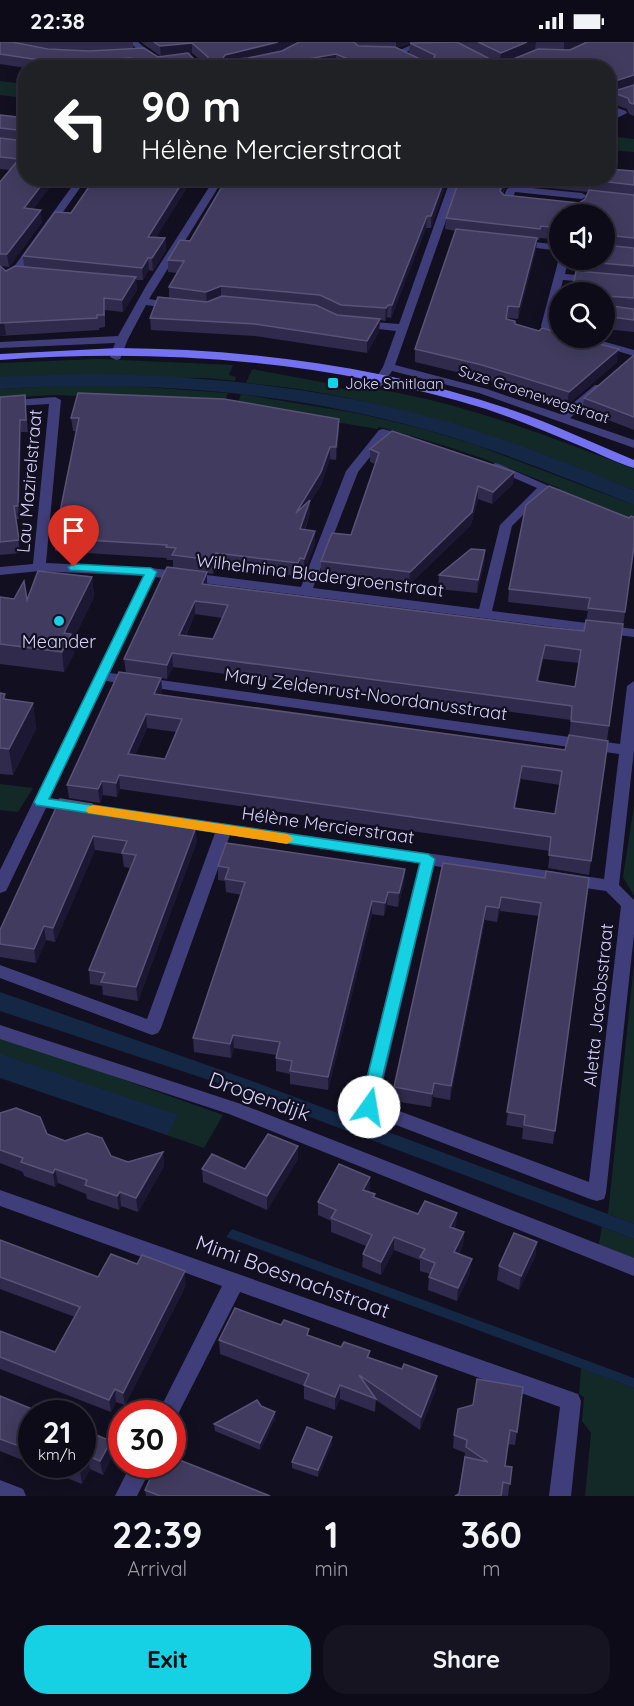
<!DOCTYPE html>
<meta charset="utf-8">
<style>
body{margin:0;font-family:Quicksand,sans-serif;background:#171421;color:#f1f3f6;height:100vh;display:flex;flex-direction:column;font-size:22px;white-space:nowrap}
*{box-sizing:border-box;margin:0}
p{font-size:20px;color:#9b9ba2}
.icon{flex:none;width:33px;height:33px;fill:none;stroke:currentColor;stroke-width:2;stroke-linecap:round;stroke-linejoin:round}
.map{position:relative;height:1454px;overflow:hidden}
.panel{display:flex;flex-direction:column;background:#0e0b18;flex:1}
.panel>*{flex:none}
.hud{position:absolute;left:18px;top:18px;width:598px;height:126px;border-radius:24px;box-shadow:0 3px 15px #0003,0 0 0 2px #2e2b37;background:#202124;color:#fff;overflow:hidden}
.buttons{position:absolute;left:549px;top:162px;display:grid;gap:12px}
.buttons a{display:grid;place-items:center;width:66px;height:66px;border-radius:50%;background:#0e0b18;box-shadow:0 3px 15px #0003,0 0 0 2px #2e2b37;font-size:30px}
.speed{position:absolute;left:18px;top:1358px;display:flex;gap:12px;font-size:30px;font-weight:700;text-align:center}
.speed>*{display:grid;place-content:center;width:78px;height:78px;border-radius:50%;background:#0e0b18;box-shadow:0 3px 15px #0003,0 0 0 2px #2e2b37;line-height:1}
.speed small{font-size:15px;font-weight:400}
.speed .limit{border:9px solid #d22;background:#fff;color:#111}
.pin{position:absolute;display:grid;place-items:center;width:51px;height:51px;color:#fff;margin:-62px -26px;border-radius:50% 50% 50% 0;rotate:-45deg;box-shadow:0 0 6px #0007}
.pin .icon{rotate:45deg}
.me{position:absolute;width:66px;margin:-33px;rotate:13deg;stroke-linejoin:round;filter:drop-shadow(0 0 4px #0008)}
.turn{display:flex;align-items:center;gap:21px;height:126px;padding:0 24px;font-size:27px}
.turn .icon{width:78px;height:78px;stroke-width:2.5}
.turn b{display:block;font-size:42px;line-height:51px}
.eta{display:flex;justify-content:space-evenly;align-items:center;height:102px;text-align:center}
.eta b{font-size:36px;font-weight:800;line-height:42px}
.action{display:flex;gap:12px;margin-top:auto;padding:12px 24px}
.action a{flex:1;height:69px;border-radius:24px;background:#16d1e3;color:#111;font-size:24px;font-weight:800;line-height:69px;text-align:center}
.action a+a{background:#171421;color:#f1f3f6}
.status{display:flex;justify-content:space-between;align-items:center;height:42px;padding:0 30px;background:#0e0b18;direction:ltr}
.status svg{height:16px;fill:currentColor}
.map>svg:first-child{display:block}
.green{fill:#132928}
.water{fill:#142745}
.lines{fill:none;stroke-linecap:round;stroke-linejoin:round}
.street{fill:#403e7a;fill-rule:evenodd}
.secondary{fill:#7472f1;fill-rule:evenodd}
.wall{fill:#302a4c;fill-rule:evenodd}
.shaded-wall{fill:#1c1733}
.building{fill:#413c5f;stroke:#595377;stroke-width:1.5;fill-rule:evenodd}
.route{fill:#16d1e3;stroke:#0e8894;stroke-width:1.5}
.slow{fill:#f59e0b}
.poi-dot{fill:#16d1e3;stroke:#120f20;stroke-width:2}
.labels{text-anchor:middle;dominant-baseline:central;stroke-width:4.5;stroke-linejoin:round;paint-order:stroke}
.far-poi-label{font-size:15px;fill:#d6d2fb;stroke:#120f20;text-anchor:start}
.far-street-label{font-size:15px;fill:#d6d2fb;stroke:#120f20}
.street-label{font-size:18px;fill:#d6d2fb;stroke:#120f20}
.poi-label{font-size:18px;fill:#d6d2fb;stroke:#120f20}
.near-street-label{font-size:21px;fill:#d6d2fb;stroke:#120f20}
</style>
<div class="status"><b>22:38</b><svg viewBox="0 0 49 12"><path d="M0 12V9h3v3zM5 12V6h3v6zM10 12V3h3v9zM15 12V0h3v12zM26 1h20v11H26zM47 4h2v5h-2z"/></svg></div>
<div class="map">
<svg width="634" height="1454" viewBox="0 0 634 1454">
<rect width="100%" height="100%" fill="#120f20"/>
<g class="green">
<polygon points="0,39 25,42 25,56 0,53"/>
<polygon points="609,94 634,97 634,110 609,108"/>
<polygon points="98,317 233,323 229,333 236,335 235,339 206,336 0,335 0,321"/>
<path d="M252 327 332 342 331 345 344 347 347 343C447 354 540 391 634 427V448C509 399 381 352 246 341Z"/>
<polygon points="54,344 130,344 228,351 224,361 56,353 0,356 0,347"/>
<path d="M241 352 356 371 420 386 473 402 634 463V478L558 448 559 446C500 421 441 401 379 385L377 387 237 363Z"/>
<polygon points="0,742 33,746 18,770 0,768"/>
<polygon points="634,764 634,854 623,835"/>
<polygon points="634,922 634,1182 608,1172"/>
<polygon points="0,994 223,1073 204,1106 0,1035"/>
<polygon points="602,1185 634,1197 634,1219 598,1206"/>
<polygon points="581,1326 634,1346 634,1454 585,1454 591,1391 582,1379 584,1355 579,1352"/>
</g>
<g class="water">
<path d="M82 332C208 333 333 346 455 382 516 401 575 424 634 448V463C564 435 493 406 420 386 283 349 141 338 0 347V335Z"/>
<polygon points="0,950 241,1035 608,1172 634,1182 634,1197 230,1045 0,969"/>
<polygon points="0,1012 178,1073 167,1093 0,1036"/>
<polygon points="232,1187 634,1336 634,1346 226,1195"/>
</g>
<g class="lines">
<g class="street">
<polygon points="129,0 138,0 160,19 153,21"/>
<polygon points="418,0 429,0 404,11 433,26 421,26 393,11"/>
<polygon points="609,63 626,69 627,71 609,80 609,74 615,71 609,69"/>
<polygon points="78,136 87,136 15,238 0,240 0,234 8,233"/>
<polygon points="215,136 224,136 149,257 174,261 179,264 174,267 146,263 128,297 120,317 116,318 110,315 115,301 0,306 0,300 118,294 146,244"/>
<polygon points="451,136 461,136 395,323 487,347 560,372 595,343 603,343 603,347 570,376 634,398 634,406 479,351 392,329 382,344 378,345 372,342 383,325 396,289 361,285 356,282 361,279 399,282"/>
<polygon points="512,144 582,151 587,154 582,157 515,150 512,158 521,159 521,163 503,162 501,160 507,147"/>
<polygon points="517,198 560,203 560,209 513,203 512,201"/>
<polygon points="559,216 568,218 565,232 634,238 634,244 563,238 552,282 560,285 560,292 542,286 541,284"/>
<polygon points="574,296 591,296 634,308 634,314"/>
<path d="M55 355 61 358 46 521 151 526 301 545 346 429 379 388 383 387 410 394 412 397 406 401 386 395 358 430 313 546 479 567 500 483 537 446 489 425 495 421 499 422 551 445 512 484 492 569 634 587V595L155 535 110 631 620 702 627 644 634 639V708L619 843 634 858V892L606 1151 604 1157 597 1159 590 1157 362 1070 359 1065 419 821 230 793 161 986 158 991 152 993 0 936V923L147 977 215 791 46 766 8 845 6 849 0 851V828L143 534 39 529 0 533V525L33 522 49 362 0 365V359ZM106 639 619 712 604 837 50 756ZM434 824 606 849 621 864 589 1140 378 1061Z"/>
<polygon points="0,983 241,1062 634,1216 634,1234 229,1072 0,997"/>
<polygon points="0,1148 578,1352 581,1359 571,1454 549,1454 560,1365 240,1250 175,1378 172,1379 172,1371 158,1371 222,1244 0,1164"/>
<polygon points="131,1422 153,1422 137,1454 115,1454"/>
<polygon points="0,1438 23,1447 26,1454 0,1454"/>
</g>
<path class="secondary" d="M118 306C251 307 385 325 512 368 553 382 593 401 634 418V426C617 421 600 412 583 405 551 392 519 378 486 367 327 319 165 306 0 318V312Z"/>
</g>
<g class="wall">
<path d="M0 0 53 7 13 0H133V6L158 15 160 14 141 0H296L280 9 299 0H634V74L629 72 627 67 610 61 611 50 609 26H344L336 22 320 26H26L0 22ZM410 1 409 11 421 17 396 6ZM466 5 492 17H490ZM535 7H537L509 18ZM192 11 199 17H194L189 12Z"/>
<polygon points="0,73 26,76 26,136 57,136 33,167 42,180 9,225 1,224 6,229 24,225 23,214 71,171 95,136 193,136 156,195 165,196 166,208 153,229 149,228 143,238 136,238 137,248 123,270 105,268 105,285 99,286 99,288 0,294 0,140 10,128 0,127"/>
<path d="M634 129V290L604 287V250L578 229 579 218 604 172H560V198L540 196 539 198H537L536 208 518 277 507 276V277L515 282 617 320 567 363 481 336 415 320V307L456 189 445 187 446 176 460 136H609ZM512 142 588 150 585 157 579 161 504 153 503 152 505 146Z"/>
<polygon points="448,136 431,186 426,186 391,276 387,275 385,279 380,278 379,290 367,311 255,294 151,288 150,276 169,256 169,245 177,231 168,230 168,218 190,199"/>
<polygon points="634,313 634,388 582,368 584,356"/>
<polygon points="25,353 28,390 21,390 19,477 16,477 20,511 0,513 0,355"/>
<path d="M71 376 339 389 336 418 330 417 321 443 310 460V471L305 488 315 489V502L304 530H300L298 534 216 524 213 532 207 531V542L584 589 588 569 508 560 509 547 634 507 607 698 569 693 571 678 173 625 167 637 161 636 162 649 160 653 565 708 608 699 589 833 548 826 550 809 120 747 117 755 103 753 100 761 69 756 67 743 126 631 124 617 173 526V518H167L166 516 55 509 54 496 61 477 60 470 76 389H73ZM195 572 222 576 213 597 186 594ZM543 617 579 621 575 645 538 640ZM147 686 176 690 165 717 135 713ZM521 737 560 743 555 772 515 766Z"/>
<polygon points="370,407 514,430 513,442 492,462 478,457 471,483 409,543 321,532 321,519 351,493 376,422 370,420"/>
<polygon points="485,508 484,522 477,551 438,547 439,533"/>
<polygon points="92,535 94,555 72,600 74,612 64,630 0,622 0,555 27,558"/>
<polygon points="0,651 6,657 33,661 36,687 13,733 0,732"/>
<polygon points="92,762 93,772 197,799 138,959 103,953 102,944 90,942 89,928 130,826 124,825 122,812 95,808 55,900 46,898 36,921 0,915 0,888"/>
<polygon points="443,821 545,836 589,836 553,1102 522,1097 523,1086 506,1083 539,874 500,869 497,880 485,878 450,1058 433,1055 431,1065 393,1059 394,1045"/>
<polygon points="218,824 405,827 404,841 398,865 387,863 384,874 372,872 328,1048 290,1042 290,1032 276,1029 276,1013 234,1006 231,1016 194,1010 193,996 241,853 226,850 225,839 218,838"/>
<polygon points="0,1071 47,1092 128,1120 163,1110 164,1124 138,1170 121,1164 119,1168 87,1157 86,1152 58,1141 55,1145 24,1134 23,1130 0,1121"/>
<polygon points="298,1104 298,1117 267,1168 203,1140 202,1127 245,1127"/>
<polygon points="370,1148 369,1150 375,1152 375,1155 418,1172 457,1171 455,1186 464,1190 463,1203 459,1212 470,1231 457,1259 428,1248 429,1235 430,1232 420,1229 420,1218 394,1208 381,1233 362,1225 363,1212 366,1204 331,1190 331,1179 318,1173 318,1160"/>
<polygon points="0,1198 98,1235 186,1243 125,1363 116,1360 111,1370 0,1327 0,1289 55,1310 75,1275 0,1247"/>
<polygon points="537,1200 535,1215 519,1248 497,1238 499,1224"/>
<polygon points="309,1293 341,1305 370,1309 369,1315 436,1347 420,1388 376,1358 375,1370 340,1357 335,1368 304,1357 304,1344 220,1312 219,1298"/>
<polygon points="523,1345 515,1403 508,1402 505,1424 512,1425 508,1454 459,1452 465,1411 453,1406 454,1393 473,1363"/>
<polygon points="0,1354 32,1371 32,1422 0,1409"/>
<polygon points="261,1364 275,1370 275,1377 260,1408 215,1389 214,1382"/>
<polygon points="82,1387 111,1399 113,1412 103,1433 90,1427 82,1442 32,1422 82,1422"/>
<polygon points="332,1395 332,1402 318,1435 292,1426 292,1420"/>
<polygon points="145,1448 270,1454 146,1454"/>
</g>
<g class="shaded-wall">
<polygon points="278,0 296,0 277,11 225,24 223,16 225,13"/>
<polygon points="396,0 411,0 396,6"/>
<polygon points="527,0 536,0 535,7 500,22 501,11"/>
<polygon points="564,0 587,0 564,9"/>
<polygon points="192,1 192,11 161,15 160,4"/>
<polygon points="336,12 336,22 320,26 291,26 291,20"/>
<polygon points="148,23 148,26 134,26 134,24"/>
<polygon points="634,33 633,44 609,51 609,41"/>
<polygon points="47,136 57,136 25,178 24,166"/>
<polygon points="185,136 193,136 149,207 148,195"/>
<polygon points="445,136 448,136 431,186 431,174"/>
<polygon points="505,136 513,136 512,142 505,146 499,160 500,149"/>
<polygon points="41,168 42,180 9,225 7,212"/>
<polygon points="427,174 426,186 391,276 392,263"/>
<polygon points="165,196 166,208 153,229 152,216"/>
<polygon points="537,196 536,208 518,277 519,265"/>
<polygon points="148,216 149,228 143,238 142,226"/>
<polygon points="136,235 137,248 123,270 122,258"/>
<polygon points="221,244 221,256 207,262 206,250"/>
<polygon points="388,263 387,275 385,279 386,266"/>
<polygon points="380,277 379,290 367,311 367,299"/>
<polygon points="4,280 6,293 0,294 0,281"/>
<polygon points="619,307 617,320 567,363 569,350"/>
<polygon points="339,377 339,389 336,418 336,405"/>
<polygon points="20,378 21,390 19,477 18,464"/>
<polygon points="330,405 330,417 321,443 310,460 310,471 300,500 296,471"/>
<polygon points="514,430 513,442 492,462 493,450"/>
<polygon points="478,444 478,457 471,483 409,543 410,530"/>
<polygon points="315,489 315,502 304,530 304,517"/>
<polygon points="485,508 484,522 477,551 478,538"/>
<polygon points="216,511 216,524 213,532 212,518"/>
<polygon points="300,516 300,530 298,534 298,521"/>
<polygon points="207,530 207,544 202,542"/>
<polygon points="92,535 94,555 72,600 74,612 64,630 62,610 64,591"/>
<polygon points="195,559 195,572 180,606 179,593"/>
<polygon points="545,603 543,617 535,653 537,639"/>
<polygon points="172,611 173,625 167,637 167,623"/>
<polygon points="161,636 162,649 155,666 154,652"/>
<polygon points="33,661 36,687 13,733 9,707"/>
<polygon points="146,672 147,686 129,726 128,712"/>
<polygon points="522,724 521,737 512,780 514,766"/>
<polygon points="119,733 120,747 117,755 116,741"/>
<polygon points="102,739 103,753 100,761 98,747"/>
<polygon points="92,762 93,775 88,771"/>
<polygon points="196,785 197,799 138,959 136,945"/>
<polygon points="93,794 95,808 55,900 53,886"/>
<polygon points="405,827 404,841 398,865 399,851"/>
<polygon points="388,850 387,863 384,874 385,861"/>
<polygon points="501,855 500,869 497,880 499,866"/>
<polygon points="372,859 372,872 328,1048 328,1035"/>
<polygon points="486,864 485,878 450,1058 451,1044"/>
<polygon points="44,884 46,898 36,921 34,907"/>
<polygon points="233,993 234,1006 231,1016 230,1002"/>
<polygon points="434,1041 433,1055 431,1065 432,1052"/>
<polygon points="298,1104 298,1117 267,1168 267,1154"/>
<polygon points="163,1110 164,1124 138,1170 136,1156"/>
<polygon points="55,1127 58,1141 55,1145 53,1131"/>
<polygon points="370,1135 370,1148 363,1161 363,1148"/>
<polygon points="120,1150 121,1164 119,1168 117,1154"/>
<polygon points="457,1171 456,1185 449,1198 450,1185"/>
<polygon points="464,1190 463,1203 453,1224 454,1210"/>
<polygon points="394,1195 394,1208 381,1233 381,1220"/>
<polygon points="537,1200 535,1215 519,1248 521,1234"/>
<polygon points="472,1217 470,1231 457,1259 458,1246"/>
<polygon points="185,1229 186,1243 125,1363 123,1351"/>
<polygon points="437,1334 436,1347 420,1388 421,1375"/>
<polygon points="340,1343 340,1357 335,1368 335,1355"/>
<polygon points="115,1347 116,1360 111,1370 109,1358"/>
<polygon points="275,1370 275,1377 260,1408 260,1401"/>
<polygon points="332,1395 332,1402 318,1435 318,1428"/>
<polygon points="111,1399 113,1412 103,1433 100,1419"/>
<polygon points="88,1414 90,1427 82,1442 80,1429"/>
</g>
<g class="building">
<polygon points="0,0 12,0 48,7 89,9 144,6 158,15 188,11 194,17 206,18 208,15 192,1 160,4 154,0 278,0 225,13 223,16 226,18 248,16 282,9 299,0 354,0 358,4 395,5 420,17 433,18 435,13 410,1 457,0 490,17 511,18 538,7 570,8 587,0 634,0 634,33 609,41 609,26 370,26 336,12 291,20 299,26 151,26 148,23 134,24 131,16 59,21 0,12"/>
<polygon points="478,0 527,0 501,11"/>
<polygon points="634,43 634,62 630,61 628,56 611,50"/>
<polygon points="0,73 26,76 26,89 0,86"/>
<polygon points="0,96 24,99 26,98 26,136 47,136 24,166 41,168 7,212 0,212 0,140 19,117 0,115"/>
<polygon points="609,127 634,129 634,143 574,136 609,136"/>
<polygon points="95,136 185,136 148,195 165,196 152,216 148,216 142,226 23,214 55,170 71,171"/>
<polygon points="227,136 445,136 431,174 427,174 392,263 388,263 386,266 341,263 320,253 221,244 206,250 169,245 184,219 168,218 180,198 190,199"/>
<polygon points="460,136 505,136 500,149 504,153 579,161 585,157 589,148 634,153 634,196 606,193 604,196 604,172 560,172 560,186 541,184 540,187 446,176"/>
<polygon points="456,187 537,196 519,265 508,264 506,277 515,279 515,282 539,289 542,286 560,291 560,296 576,296 619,307 569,350 482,323 415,307"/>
<polygon points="604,203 634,206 634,224 579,219 579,218 604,218"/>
<polygon points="0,224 6,229 15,224 136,235 122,258 104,256 104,273 97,273 97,276 0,281"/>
<polygon points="576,229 634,234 634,256 606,254 604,255 604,250 572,250"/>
<polygon points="222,254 316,263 337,273 380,277 367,299 255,282 150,276 158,255 207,260"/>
<polygon points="604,263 634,267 634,278 604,274"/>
<polygon points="634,313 634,375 584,356"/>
<polygon points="78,351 224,357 339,377 336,405 330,405 321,430 296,471 310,458 300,487 315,489 304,517 300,516 298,521 216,511 212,518 172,513 176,506 166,505 167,503 54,496 64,470 60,470 79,376 71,376"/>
<polygon points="25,353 26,378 20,378 18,464 14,464 19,498 0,500 0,355"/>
<polygon points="392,389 514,430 493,450 478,444 472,470 410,530 321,519 332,491 351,493 379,411 370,407"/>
<polygon points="549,444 629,476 631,474 634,475 634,504 625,570 588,566 590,556 509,547 526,463"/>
<polygon points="471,507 485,508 478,538 439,533"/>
<path d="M167 525 207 530 202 542 545 585 584 589 586 578 623 582 609 684 571 679 572 664 172 611 167 623 124 617ZM195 559 228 563 213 597 179 593ZM545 603 581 608 575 645 537 639Z"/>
<polygon points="38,529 92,535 64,591 71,592 62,610 0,602 0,555 14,557 24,539 27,558"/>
<path d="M119 630 161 636 154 652 565 708 569 693 608 699 591 819 549 813 551 795 119 733 116 741 102 739 98 747 67 743ZM146 672 182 677 165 717 128 712ZM522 724 562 729 555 772 514 766Z"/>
<polygon points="0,651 5,652 3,657 33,661 9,707 0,706"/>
<polygon points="60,757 92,762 88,771 196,785 136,945 101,940 105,931 89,928 136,813 122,811 127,799 93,794 53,886 44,884 34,907 0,902 0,888"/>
<polygon points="226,801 405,827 399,851 388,850 385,861 372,859 328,1035 290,1029 292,1019 276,1016 280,1000 233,993 230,1002 193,996 245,840 225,837 229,826 218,824"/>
<polygon points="443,821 545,836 546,829 589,836 555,1089 524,1083 525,1073 507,1070 541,861 501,855 499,866 486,864 451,1044 434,1041 432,1052 394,1045"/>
<polygon points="16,1066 40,1075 47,1092 65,1099 87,1091 102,1096 111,1114 128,1120 163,1110 136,1156 120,1150 117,1154 85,1143 87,1138 55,1127 53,1131 21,1120 23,1116 0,1108 0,1071"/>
<polygon points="268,1092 298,1104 267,1154 202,1127 212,1112 245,1127"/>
<polygon points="339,1122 370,1135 363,1148 375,1152 373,1155 418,1172 425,1159 457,1171 450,1185 464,1190 454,1210 472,1217 458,1246 429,1235 435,1221 420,1215 425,1207 394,1195 381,1220 363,1212 372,1193 331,1176 336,1168 318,1160"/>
<polygon points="514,1191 537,1200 521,1234 499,1224"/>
<polygon points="0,1198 98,1235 111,1212 137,1222 142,1213 185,1229 123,1351 115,1347 109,1358 0,1315 0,1289 55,1310 80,1265 0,1235"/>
<polygon points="235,1266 281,1283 284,1278 309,1287 307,1293 341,1305 344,1300 370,1309 367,1315 402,1327 404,1322 437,1334 421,1375 359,1333 376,1357 340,1343 335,1355 304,1343 309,1332 219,1298"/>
<polygon points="477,1337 523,1345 517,1390 510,1388 505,1424 512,1425 510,1442 503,1440 501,1454 455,1454 459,1452 465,1415 488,1420 466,1405 467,1398 454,1393 458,1367 473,1363"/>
<polygon points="0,1354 42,1371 32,1371 32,1409 0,1397"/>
<polygon points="257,1358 261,1364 275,1370 260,1401 214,1382"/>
<polygon points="307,1385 332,1395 318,1428 292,1420"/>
<polygon points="82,1387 111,1399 100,1419 88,1414 80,1429 62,1422 82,1422"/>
<polygon points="172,1415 270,1454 160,1454 145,1448 157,1422 172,1422"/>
</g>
<polygon class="route" points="74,522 151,526 157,530 49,757 428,812 435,817 374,1070 369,1072 363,1070 360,1065 420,821 36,763 34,760 144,533 70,528 68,525"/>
<polygon class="slow" points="93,763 287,792 294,797 287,802 88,771 86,768 88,765"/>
<g class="poi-dot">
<rect x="327" y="335" width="12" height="12" rx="3"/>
<circle cx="59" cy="579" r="6"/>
</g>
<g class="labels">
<g class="far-poi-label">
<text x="345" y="341">Joke Smitlaan</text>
</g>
<g class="far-street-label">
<text transform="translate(534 352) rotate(18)">Suze Groenewegstraat</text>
</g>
<g class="street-label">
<text transform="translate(29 439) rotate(-85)">Lau Mazirelstraat</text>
<text transform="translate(320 533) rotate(7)">Wilhelmina Bladergroenstraat</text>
<text transform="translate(366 652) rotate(8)">Mary Zeldenrust-Noordanusstraat</text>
<text transform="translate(328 783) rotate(8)">Hélène Mercierstraat</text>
<text transform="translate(598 963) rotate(-84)">Aletta Jacobsstraat</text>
</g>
<g class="poi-label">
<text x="59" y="599">Meander</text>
</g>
<g class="near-street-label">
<text transform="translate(260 1054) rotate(20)">Drogendijk</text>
<text transform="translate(293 1234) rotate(20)">Mimi Boesnachstraat</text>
</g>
</g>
</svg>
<div class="buttons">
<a><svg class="icon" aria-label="sound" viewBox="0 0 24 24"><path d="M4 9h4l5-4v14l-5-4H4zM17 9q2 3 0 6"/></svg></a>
<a><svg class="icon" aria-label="search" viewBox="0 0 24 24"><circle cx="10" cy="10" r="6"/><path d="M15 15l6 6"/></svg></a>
</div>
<div class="speed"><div>21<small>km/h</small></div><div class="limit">30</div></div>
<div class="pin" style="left:74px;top:525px;background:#d93025"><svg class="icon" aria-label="arrive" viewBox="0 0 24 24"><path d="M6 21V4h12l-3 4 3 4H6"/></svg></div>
<svg class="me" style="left:369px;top:1065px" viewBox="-20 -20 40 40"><circle r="19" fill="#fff"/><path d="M0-13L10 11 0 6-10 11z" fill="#16d1e3"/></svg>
<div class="hud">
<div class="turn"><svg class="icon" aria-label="left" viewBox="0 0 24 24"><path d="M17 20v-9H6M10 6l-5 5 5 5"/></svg><div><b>90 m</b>Hélène Mercierstraat</div></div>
</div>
</div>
<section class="panel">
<div class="eta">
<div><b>22:39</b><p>Arrival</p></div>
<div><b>1</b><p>min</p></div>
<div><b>360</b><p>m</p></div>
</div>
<div class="action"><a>Exit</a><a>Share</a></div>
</section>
